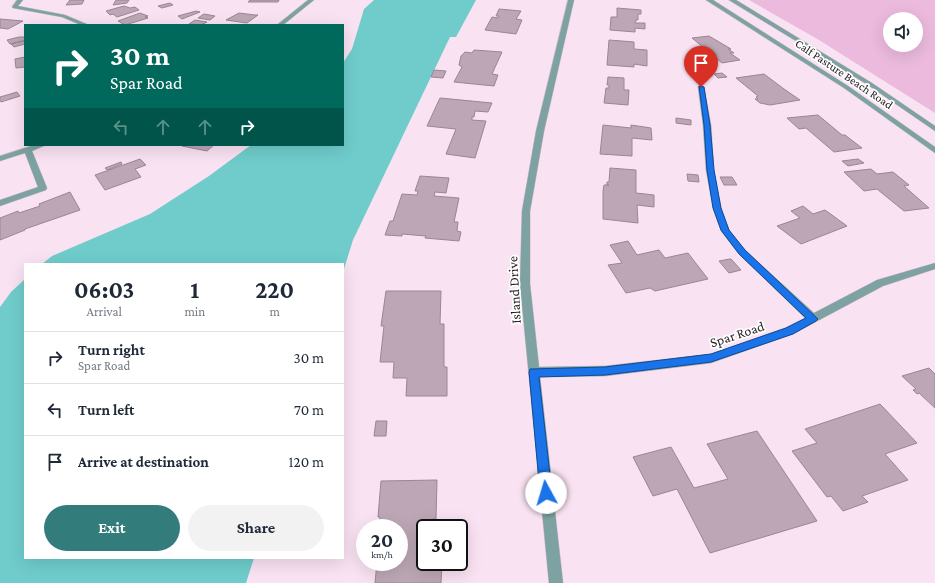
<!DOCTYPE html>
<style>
body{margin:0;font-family:"Crimson Pro",serif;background:#f2f2f3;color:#1f2937;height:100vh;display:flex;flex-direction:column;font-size:15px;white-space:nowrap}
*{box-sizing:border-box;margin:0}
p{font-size:13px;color:#747a83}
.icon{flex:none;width:22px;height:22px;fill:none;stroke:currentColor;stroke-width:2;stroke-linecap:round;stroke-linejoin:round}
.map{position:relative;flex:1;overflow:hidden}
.details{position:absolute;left:24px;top:263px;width:320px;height:296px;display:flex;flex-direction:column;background:#fff;border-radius:0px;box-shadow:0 4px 16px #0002}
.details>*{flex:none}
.top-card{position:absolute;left:24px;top:24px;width:320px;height:122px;border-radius:0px;box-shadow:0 4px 16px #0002;background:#00695c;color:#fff;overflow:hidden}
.buttons{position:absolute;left:883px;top:12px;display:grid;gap:8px}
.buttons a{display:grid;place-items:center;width:40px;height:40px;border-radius:50%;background:#fff;box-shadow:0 4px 16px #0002;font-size:20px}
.speed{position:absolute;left:356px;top:519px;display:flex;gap:8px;font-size:20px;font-weight:700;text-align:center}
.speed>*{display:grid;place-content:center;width:52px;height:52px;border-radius:50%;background:#fff;box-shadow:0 4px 16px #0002;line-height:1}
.speed small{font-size:10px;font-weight:400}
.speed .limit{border:2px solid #111;border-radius:6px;background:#fff;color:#111}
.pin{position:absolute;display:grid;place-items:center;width:34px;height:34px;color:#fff;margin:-41px -17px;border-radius:50% 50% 50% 0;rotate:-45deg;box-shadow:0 0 4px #0007}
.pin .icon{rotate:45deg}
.me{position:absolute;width:44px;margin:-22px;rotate:354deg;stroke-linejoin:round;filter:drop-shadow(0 0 3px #0008)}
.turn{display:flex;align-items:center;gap:14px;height:84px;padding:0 20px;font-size:18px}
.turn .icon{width:52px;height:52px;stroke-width:2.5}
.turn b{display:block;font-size:28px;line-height:34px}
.lanes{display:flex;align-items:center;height:38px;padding:0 20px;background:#0003;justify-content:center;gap:20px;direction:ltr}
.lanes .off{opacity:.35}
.eta{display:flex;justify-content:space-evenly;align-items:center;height:68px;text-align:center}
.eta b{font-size:24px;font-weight:700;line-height:28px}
.action{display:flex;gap:8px;margin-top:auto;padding:8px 20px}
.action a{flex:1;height:46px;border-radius:24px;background:#337c7c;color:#fff;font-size:16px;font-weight:700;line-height:46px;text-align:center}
.action a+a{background:#f2f2f3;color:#1f2937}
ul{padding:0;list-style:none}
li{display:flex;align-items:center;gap:12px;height:52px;padding:0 20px;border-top:1px solid #e0e1e3}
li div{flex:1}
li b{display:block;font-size:15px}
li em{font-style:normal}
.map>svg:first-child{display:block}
.green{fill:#ebbadd;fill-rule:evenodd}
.water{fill:#6fcccb}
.building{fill:#bda7b6;stroke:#9b8695}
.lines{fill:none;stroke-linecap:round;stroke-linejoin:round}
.minor-casing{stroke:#d4bfcd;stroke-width:1}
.minor{fill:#7da2a1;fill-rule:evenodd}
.route{fill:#1a73e8;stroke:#114b97}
.labels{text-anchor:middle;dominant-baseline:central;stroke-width:3.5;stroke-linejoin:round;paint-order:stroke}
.far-street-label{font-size:12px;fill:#292127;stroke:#fff}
.street-label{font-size:14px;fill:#292127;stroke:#fff}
</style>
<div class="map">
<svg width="935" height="583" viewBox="0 0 935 583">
<rect width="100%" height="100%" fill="#f9e2f2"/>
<path class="green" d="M749 0H935V113L819 40ZM890 19H916V45H890Z"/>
<g class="water">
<polygon points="374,0 476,0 456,37 450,37 353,240 343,272 343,264 42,264 52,256 150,214 209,176 251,145 343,145 343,63 352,49 364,9"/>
<polygon points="25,279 25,558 254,558 246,583 0,583 0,307 11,292"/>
</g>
<g class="building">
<polygon points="70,0 84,0 82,4 66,5"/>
<polygon points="116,0 129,0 127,3 113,5"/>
<polygon points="250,0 279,0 278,2 248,2"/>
<polygon points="170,3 173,5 162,8 158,6"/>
<polygon points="124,6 130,8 135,7 139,10 117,17 113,14 110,15 106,11"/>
<polygon points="617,8 641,10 641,14 638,14 638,20 637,19 635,23 645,23 645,29 635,28 635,32 610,30 611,17 617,17"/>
<polygon points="499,9 521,11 516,19 522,20 516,34 485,30 492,17 498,18 499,16 496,16"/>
<polygon points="196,11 200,12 182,19 178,16"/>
<polygon points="140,13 148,16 145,17 148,18 125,25 118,21"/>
<polygon points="239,13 255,15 258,15 247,23 226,20"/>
<polygon points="204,14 215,16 210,20 198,18"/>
<polygon points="0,19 23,21 8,29 0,28"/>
<polygon points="195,20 207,22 201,25 189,24"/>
<polygon points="709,36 731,49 728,49 734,53 730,53 740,60 722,63 692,38"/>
<polygon points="19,37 24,37 25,40 10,44 7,40"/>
<polygon points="609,40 634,42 634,49 647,50 647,66 634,64 634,67 607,65"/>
<polygon points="25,41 25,44 14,47 11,44"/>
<polygon points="474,50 502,52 492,74 498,75 494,86 454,82 462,67 459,65 461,56 465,52 472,53"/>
<polygon points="25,57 25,67 16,68 15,59"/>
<polygon points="434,70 446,71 443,78 431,77"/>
<polygon points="722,73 727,77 718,78 714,74"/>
<polygon points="764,74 784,89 800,100 770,105 760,103 755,99 758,99 756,97 758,96 736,78"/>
<polygon points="608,77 624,78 624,90 629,90 628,105 604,103 606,88 609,88 609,85 607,85"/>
<polygon points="17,92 20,96 1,102 0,100 0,97"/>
<polygon points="440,98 492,103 488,112 475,111 474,117 472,117 472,120 486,121 475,158 446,154 456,129 427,126"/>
<polygon points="818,115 842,135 845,135 862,148 834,152 806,128 799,129 787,118"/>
<polygon points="676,118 691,120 691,125 676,123"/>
<polygon points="603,125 631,128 631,125 651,128 652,140 632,138 632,156 600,154"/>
<polygon points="184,145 214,145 207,151 182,146"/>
<polygon points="140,159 146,165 135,169 141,177 105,190 95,175"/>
<polygon points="858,159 864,163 848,166 842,161"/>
<polygon points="121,162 122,164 107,170 105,168"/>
<polygon points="610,168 636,170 636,193 654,195 654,207 637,205 638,223 603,219 603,191 604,185 609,185 607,185 607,182 609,182"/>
<polygon points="871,169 877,174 893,172 909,185 904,186 929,208 904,211 877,189 864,191 844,172"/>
<polygon points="687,174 698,175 699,182 688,181"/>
<polygon points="420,176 449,178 446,193 435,192 434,196 459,198 454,222 458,222 457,231 461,232 459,241 425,238 426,236 402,234 402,236 385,235 390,221 393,221 402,194 417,195 418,191 415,191"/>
<polygon points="720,177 732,177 737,185 724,185"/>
<polygon points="70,192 80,210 25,229 25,230 0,240 0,218 18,211 19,213 40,206 39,204"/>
<polygon points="803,206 813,214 825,210 847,226 801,244 777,226 800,218 791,211"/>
<polygon points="628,241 637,255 659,250 665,258 688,253 708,279 655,291 650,288 626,293 608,265 622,263 610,245"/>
<polygon points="730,259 731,259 741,270 729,273 719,261"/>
<polygon points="386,291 441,291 440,324 444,324 444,367 447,367 447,396 406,396 407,378 393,378 394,362 380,362 384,326 381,326"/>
<polygon points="929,368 935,374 935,408 919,393 917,394 913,390 916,389 902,376"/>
<polygon points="880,404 917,443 885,454 908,480 862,496 868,502 843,511 831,496 827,497 792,451 817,443 805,429"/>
<polygon points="376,421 387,421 386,436 374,436"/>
<polygon points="757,431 817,521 710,553 677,489 653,496 633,457 671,447 694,488 728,479 707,444"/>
<polygon points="437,480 436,519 433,519 432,528 425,528 425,562 442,562 441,583 375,583 377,562 399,562 399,528 379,528 380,517 378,517 381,481"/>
</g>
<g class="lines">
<g class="minor-casing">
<g id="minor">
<polygon points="17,0 23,0 18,6 65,15 89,25 81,25 62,17 13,8 12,7"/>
<polygon points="308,0 314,0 283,25 277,25"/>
<polygon points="568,0 574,0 544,131 530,211 530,284 539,367 605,366 711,354 785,328 805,318 739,254 721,231 713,208 706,170 703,125 698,87 701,85 704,87 711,125 714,170 721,208 729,230 745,250 814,313 877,280 935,263 935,269 883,286 793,334 711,363 605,376 540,377 563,583 549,583 520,284 522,211 536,131"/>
<polygon points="706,0 713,0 848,86 935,147 935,153 844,88"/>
<polygon points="729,0 736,0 872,83 935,126 935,131 868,85"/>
<polygon points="34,145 46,145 32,151 47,188 46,190 0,206 0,200 38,187 25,153 0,161 0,156"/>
</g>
</g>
<use href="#minor" class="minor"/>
</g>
<polygon class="route" points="699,86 704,87 710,125 714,170 721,208 729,230 745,250 818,319 816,321 793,334 711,362 605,375 539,377 552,493 550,497 546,499 542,497 540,493 529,372 530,369 605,367 711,354 786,328 806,318 739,254 721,230 713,208 707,170 704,125"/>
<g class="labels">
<g class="far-street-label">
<text transform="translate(844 74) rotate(34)">Calf Pasture Beach Road</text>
</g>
<g class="street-label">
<text transform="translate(514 290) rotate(-93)">Island Drive</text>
<text transform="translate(737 334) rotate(-18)">Spar Road</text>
</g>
</g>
</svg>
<div class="buttons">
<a><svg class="icon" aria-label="sound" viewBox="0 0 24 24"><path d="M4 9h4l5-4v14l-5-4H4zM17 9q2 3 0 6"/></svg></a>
</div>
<div class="speed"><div>20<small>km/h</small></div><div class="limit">30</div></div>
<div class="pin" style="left:701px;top:87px;background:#d93025"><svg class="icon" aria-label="arrive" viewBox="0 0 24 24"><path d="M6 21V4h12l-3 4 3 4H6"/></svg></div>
<svg class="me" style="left:546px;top:493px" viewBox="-20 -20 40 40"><circle r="19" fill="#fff"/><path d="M0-13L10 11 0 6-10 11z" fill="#1a73e8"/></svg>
<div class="top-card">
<div class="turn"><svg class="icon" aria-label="right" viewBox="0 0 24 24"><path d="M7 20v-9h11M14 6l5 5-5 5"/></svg><div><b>30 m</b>Spar Road</div></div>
<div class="lanes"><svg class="icon off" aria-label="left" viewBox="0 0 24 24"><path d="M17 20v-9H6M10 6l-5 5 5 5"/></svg><svg class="icon off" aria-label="ahead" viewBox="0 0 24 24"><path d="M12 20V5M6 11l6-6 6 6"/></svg><svg class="icon off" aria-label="ahead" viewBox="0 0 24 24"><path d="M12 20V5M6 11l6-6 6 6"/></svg><svg class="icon" aria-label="right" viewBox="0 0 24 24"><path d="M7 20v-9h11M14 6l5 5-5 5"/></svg></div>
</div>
<section class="details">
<div class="eta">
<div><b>06:03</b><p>Arrival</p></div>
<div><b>1</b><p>min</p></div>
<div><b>220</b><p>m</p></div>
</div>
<ul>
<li><svg class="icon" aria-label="right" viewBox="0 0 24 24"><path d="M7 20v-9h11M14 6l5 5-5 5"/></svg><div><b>Turn right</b><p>Spar Road</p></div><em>30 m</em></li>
<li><svg class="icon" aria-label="left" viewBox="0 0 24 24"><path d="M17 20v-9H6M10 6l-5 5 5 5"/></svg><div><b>Turn left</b></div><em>70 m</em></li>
<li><svg class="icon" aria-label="arrive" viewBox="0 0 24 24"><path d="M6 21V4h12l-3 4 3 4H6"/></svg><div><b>Arrive at destination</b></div><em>120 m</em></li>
</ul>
<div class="action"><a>Exit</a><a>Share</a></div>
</section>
</div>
